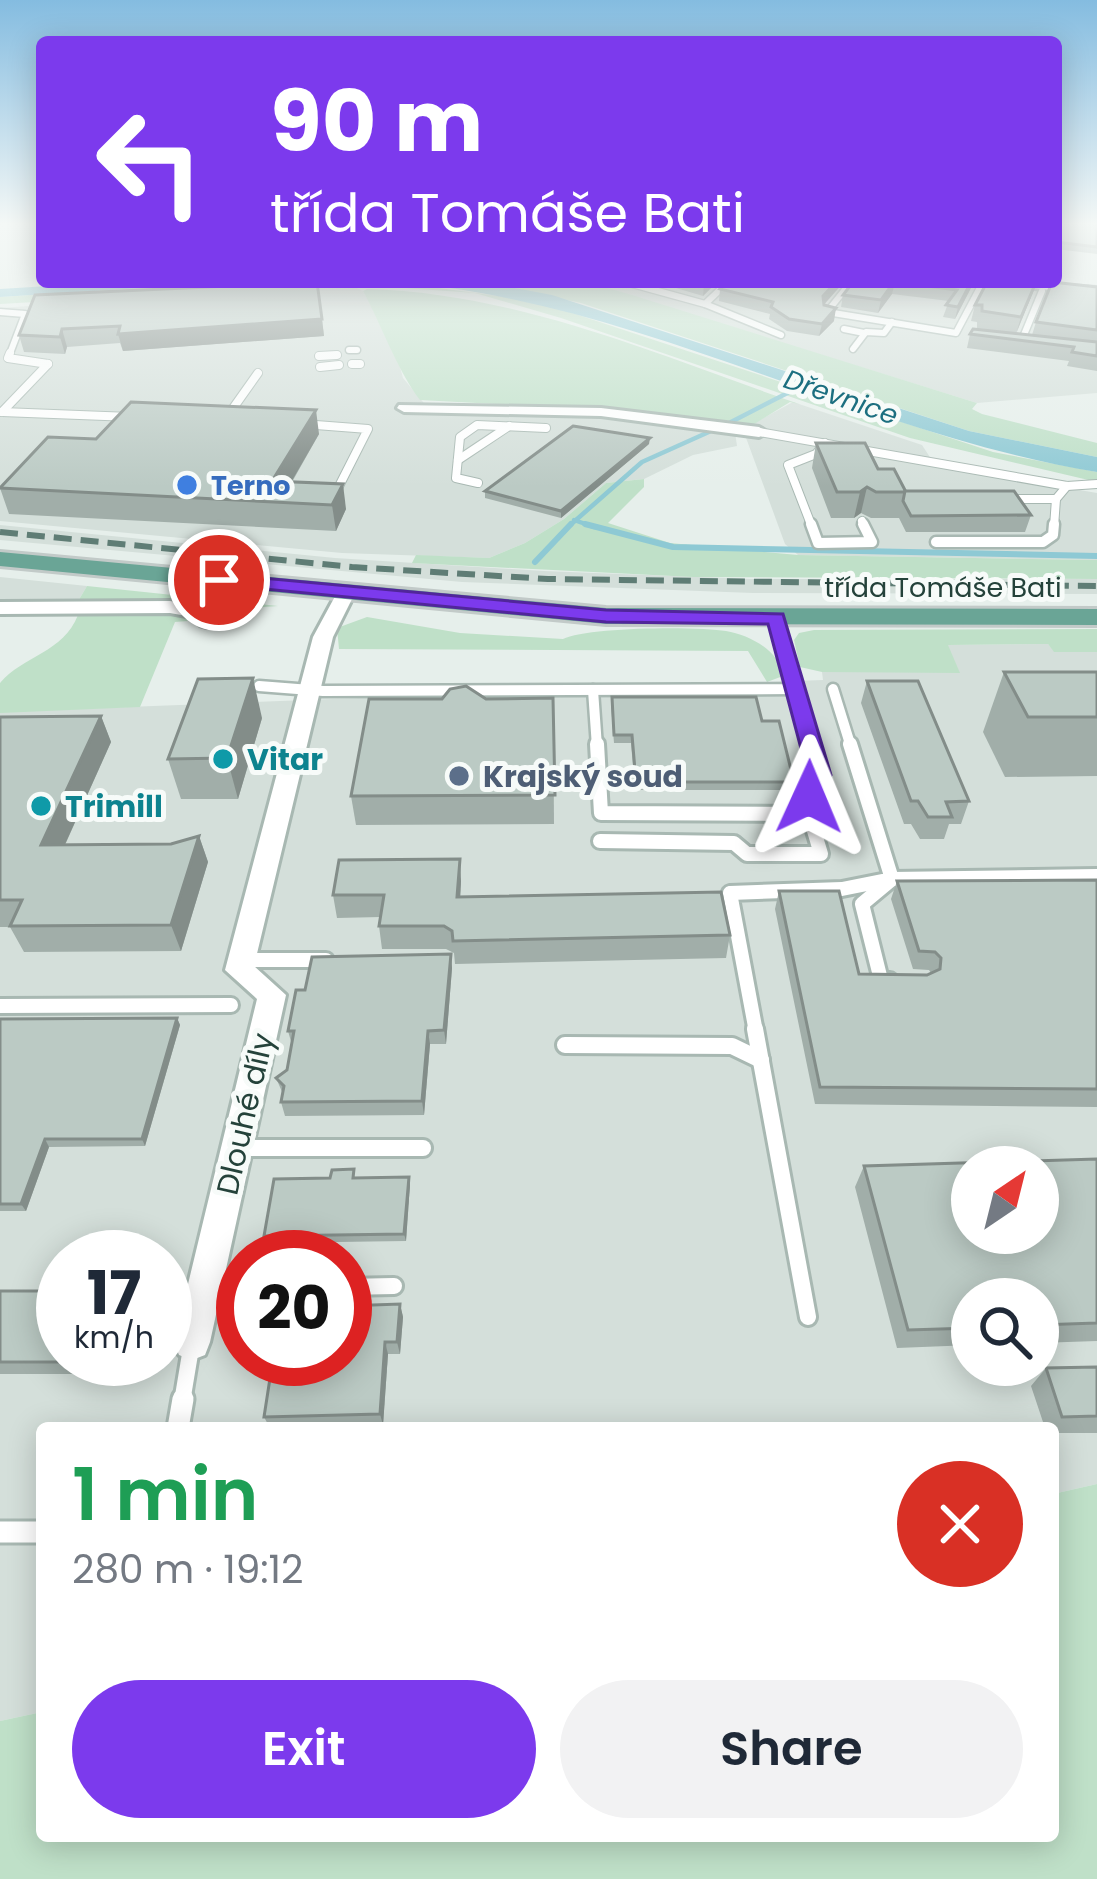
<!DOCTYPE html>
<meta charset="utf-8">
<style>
body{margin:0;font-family:Poppins,sans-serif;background:#f2f2f3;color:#1f2937;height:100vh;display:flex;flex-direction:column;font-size:45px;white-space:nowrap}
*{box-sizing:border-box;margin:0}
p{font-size:39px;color:#747a83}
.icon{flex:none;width:66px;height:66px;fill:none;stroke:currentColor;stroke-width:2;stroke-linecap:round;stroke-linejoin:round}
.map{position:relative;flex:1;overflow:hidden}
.details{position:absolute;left:36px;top:1422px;width:1023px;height:420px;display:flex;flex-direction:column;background:#fff;border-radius:12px;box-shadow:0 6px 30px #0003}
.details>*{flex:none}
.guide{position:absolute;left:36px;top:36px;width:1026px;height:252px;border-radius:12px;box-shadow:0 6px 30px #0003;background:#7c3aed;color:#fff;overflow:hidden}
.needle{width:78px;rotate:35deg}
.buttons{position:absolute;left:951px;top:1146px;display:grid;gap:24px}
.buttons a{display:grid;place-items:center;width:108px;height:108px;border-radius:50%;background:#fff;box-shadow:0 6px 30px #0003;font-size:60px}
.speed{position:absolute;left:36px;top:1230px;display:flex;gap:24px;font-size:60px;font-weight:700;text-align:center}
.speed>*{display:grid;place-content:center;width:156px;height:156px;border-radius:50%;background:#fff;box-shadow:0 6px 30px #0003;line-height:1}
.speed small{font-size:30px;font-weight:400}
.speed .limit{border:18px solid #d22;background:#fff;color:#111}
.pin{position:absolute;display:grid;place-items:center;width:102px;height:102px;color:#fff;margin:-51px;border:6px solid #fff;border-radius:50%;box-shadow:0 3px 12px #0007}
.me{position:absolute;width:132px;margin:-66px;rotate:1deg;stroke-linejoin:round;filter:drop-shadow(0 0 9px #0008)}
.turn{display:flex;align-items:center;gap:42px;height:252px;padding:0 36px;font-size:54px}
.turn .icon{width:156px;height:156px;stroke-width:2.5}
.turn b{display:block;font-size:84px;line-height:102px}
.round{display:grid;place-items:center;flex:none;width:126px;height:126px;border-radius:63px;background:#f2f2f3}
.head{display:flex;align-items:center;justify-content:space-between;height:204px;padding:0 36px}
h1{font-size:72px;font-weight:600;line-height:90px;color:#1e9e55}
.cta{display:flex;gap:24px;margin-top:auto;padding:24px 36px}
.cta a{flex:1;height:138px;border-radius:72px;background:#7c3aed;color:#fff;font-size:48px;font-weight:600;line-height:138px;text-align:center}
.cta a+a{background:#f2f2f3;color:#1f2937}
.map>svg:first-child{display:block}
.built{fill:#d4dfda;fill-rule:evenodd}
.green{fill:#bfe0c8}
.water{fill:#8ec9d4}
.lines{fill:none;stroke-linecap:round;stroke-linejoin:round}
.stream-far1{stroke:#8ec9d4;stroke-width:4.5}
.stream{stroke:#8ec9d4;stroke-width:6}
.lane-far5-casing{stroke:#a8b8b2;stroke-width:9}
.lane-far4-casing{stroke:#a8b8b2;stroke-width:10}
.lane-far3-casing{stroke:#a8b8b2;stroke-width:15}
.lane-far2-casing{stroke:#a8b8b2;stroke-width:20}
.lane-far1-casing{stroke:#a8b8b2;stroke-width:22}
.lane-casing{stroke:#a8b8b2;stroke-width:27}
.street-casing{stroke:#a8b8b2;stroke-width:6}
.primary-casing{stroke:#c2cac8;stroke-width:6}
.lane-far5{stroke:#fff;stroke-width:6}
.lane-far4{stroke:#fff;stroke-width:8}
.lane-far3{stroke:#fff;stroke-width:10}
.lane-far2{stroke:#fff;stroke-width:14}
.lane-far1{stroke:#fff;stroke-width:16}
.lane{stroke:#fff;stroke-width:21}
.street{fill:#fff;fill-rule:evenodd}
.primary{fill:#6aa596;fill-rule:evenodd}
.rail{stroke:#5f7d75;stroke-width:6;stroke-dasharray:18 9;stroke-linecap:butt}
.wall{fill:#a1aea9}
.shaded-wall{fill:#838d89}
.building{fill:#bbcac4;stroke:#838d89;stroke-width:3;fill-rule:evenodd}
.route{fill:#7c3aed;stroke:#51269a;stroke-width:3}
.shop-dot{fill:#3f7fe0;stroke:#f7fbf9;stroke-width:4.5}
.culture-dot{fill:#0f9aa8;stroke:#f7fbf9;stroke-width:4.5}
.service-dot{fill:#5c6f8a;stroke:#f7fbf9;stroke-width:4.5}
.labels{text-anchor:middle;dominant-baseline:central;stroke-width:10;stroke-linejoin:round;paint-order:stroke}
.far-water-label{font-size:27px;font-style:italic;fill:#1c6f80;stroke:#f7fbf9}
.far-shop-label{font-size:27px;font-weight:bold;fill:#366cbe;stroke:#f7fbf9;text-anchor:start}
.far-street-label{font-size:27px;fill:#24423a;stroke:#f7fbf9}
.culture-label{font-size:30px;font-weight:bold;fill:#0d838f;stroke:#f7fbf9;text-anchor:start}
.service-label{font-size:30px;font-weight:bold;fill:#4e5e75;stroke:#f7fbf9;text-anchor:start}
.street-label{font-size:30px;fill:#24423a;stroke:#f7fbf9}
</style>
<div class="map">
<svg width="1097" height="1879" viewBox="0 0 1097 1879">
<rect width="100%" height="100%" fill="#e6efeb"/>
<g class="built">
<polygon points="586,282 991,282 1097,295 1097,393 977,403"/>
<polygon points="348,284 363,291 395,349 403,378 428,408 595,415 735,432 737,446 693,455 644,479 606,483 564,519 525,543 489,558 342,553 0,521 0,308"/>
<polygon points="793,402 922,445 935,465 1097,493 1097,560 798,555 785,544 745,435 756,422"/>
<polygon points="0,525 335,558 544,571 750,579 1097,579 1097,594 753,593 462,582 0,540"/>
<polygon points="0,577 87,586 77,603 0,603"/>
<path d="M1048 644 1055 652H1097V1484L1053 1494V1428H42V1712L0 1721V712L823 680 822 672H959L947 645ZM972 1167H1038V1233H972ZM63 1257H165V1359H63ZM243 1257H345V1359H243ZM972 1299H1038V1365H972Z"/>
</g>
<g class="green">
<polygon points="236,282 393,282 536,301 993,452 1097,472 1097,482 910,438 561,318 475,293 348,284 0,304 0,297"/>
<polygon points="482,282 586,282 632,295 977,403 972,409 982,414 1097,443 1097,457 969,431 581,303"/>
<path d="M367 289C518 293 658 355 799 404L790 402 751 426 653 412 420 400C397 370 382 326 363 291Z"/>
<polygon points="644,479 644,487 608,523 670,543 798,555 1097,560 1097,579 693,577 412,563 416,555 489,558 525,543 564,519 606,483"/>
<polygon points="87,586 278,606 212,611 210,604 77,603"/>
<path d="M78 615H183L188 621 175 622 140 707 0 713V683C24 655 63 653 78 615Z"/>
<path d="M367 617 460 633 563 639C585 627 698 626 726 631 750 635 780 651 783 676L767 682 748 651 339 649 337 628Z"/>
<polygon points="1097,629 1097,652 1054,652 1048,644 948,645 960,673 822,672 800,667 794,640 799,633 814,630"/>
<polygon points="1097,1484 1097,1879 0,1879 0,1721 42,1712 42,1836 1053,1836 1053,1494"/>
</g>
<g class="water">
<polygon points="114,282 236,282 0,297 0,289"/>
<path d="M393 282H482L552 295 969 431 1097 457V472C855 432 636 299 393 282Z"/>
</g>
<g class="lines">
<g class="stream-far1">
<polyline points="731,422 805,384"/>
<polyline points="574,520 594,527"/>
<polyline points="568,527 642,462 711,431"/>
</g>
<g class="stream">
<polyline points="585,524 673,547 1097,556"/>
<polyline points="535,562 571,524"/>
</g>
<g class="lane-far5-casing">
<g id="lane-far5">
<polyline points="625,282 705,304 781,335"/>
<polyline points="851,282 827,312 956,333 983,282"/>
<polyline points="705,304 728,282"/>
<polyline points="0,312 25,314 9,356"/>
<polyline points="844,329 864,333"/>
<polyline points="1021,342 1042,291"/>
<polyline points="853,349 866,332 884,333 892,322"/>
<polyline points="349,350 357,350"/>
<polyline points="319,356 337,355"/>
</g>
</g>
<g class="lane-far4-casing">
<g id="lane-far4">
<polyline points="10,353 8,358 48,364"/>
<polyline points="319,356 337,355"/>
<polyline points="352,364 360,364"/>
<polyline points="320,367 339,365"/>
<polyline points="2,412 131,417"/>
<polyline points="2,412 48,364"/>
<polyline points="224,421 258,373"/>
<polyline points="303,424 368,429 332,500"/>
<polyline points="759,432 1067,486 1097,484"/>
<polyline points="458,460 509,426"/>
<polyline points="478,483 456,478 460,437 477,425 546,428"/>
<polyline points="1001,499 1056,499"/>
<polyline points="862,521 865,527"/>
<polyline points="812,527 788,465 816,454 825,443"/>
<polyline points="1054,527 1056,499 1067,486"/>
</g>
</g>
<g class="lane-far3-casing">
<g id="lane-far3">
<polyline points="811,524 818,543 872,542 863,524"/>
<polyline points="936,542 1043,542 1053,535 1054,524"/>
<polyline points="259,686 323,691 795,689 776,618"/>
<polyline points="795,689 811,747"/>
<polyline points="833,689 851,747"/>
<polyline points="593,690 597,747"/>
</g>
</g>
<g class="lane-far2-casing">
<g id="lane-far2">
<polyline points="597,744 601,813 809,814 809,797 819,775 810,744"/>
<polyline points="600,841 734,843 747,854 821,854 809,814"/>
<polyline points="242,960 326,960"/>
<polyline points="890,980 881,980 862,904 892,879 1097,876"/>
<polyline points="0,1006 231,1005"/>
<polyline points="756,1032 730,893 842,889 892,879 850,744"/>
</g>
</g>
<g class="lane-far1-casing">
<g id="lane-far1">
<polyline points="755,1029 808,1317"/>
<polyline points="565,1045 732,1046 761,1060"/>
<polyline points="237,1148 423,1148"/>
<polyline points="345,1287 394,1286"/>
<polyline points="204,1289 243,1288"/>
<polyline points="182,1402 192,1342"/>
</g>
</g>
<g class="lane-casing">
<g id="lane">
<polyline points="178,1428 183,1399"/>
<polyline points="0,1532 42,1532"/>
</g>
</g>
<g class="street-casing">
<g id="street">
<polygon points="1013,282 1097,288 1097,296 1019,286"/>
<polygon points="399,405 601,408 759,427 767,432 759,437 601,416 404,412 397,408"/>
<polygon points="339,589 355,593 333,637 254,966 286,995 210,1342 205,1355 192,1360 179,1355 174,1342 257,999 225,970 313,637"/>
<polygon points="170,601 216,610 217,621 207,627 200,625 198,618 170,613 0,614 0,602"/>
</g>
</g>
<g class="primary-casing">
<polygon id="primary" points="0,552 606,608 1097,609 1097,625 606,624 0,566"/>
</g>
<use href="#lane-far5" class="lane-far5"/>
<use href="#lane-far4" class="lane-far4"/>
<use href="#lane-far3" class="lane-far3"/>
<use href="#lane-far2" class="lane-far2"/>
<use href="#lane-far1" class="lane-far1"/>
<use href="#lane" class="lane"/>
<use href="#street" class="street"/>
<use href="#primary" class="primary"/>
<polyline class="rail" points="0,532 352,567 548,579 1097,586"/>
</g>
<g class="wall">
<polygon points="1056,224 1097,224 1097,254 1056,249"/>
<polygon points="317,282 324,336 123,351 120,343 67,347 65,354 24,352 19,335"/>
<polygon points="676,282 717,282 703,296 676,288"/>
<polygon points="853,282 974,282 955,319 943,317 949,301 892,294 878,313 841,307 843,295"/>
<polygon points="1097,287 1097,371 1067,366 1069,361 967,348 970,334 977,328 977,322 971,321 975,305 1033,292 1016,333 1032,335 1036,322"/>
<polygon points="720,289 824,305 834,321 819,336 787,331 769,319 770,314 719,301"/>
<polygon points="319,434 292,482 346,509 336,531 9,514 0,488 96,439"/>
<polygon points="816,443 878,469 905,491 1031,515 1025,532 906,532 899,518 871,518 861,513 854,518 831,518 812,468"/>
<polygon points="649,444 561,518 485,498 485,491"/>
<polygon points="1004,672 1097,672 1097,776 1005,777 983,732"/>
<polygon points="867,681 969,801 961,824 949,824 944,839 920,839 911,824 904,824 861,703"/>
<polygon points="553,698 554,824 356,825 351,796"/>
<polygon points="611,705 762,721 794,782 792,790 635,790 631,743 614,743"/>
<polygon points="101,716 111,742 65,845 171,844 199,836 208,862 181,951 24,952 10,927 0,927 0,717"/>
<polygon points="262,718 238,799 181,799 168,759"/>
<polygon points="1097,880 1097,1107 815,1104 775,909 779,891 859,974 927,975 931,973 929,970 913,969 891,899 897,881"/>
<polygon points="461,881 460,897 730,935 726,958 455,964 454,953 446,949 382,949 379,926 380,917 337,918 333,895"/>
<polygon points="452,968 446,1044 430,1044 424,1115 285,1116 281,1102 283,1094 276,1078 287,1070 292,1045 288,1031 305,990"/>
<polygon points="177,1018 180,1025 145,1146 49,1147 26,1211 0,1211 0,1019"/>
<polygon points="1097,1159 1097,1341 1038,1343 1038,1299 972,1299 972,1345 897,1348 855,1187 864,1166"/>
<polygon points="355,1178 410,1184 406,1241 267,1243 264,1236"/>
<polygon points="0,1291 63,1359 84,1359 80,1374 0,1374"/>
<polygon points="400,1304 403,1317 400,1354 388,1354 383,1425 270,1428 264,1417"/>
<polygon points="1097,1367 1097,1433 1053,1433 1053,1428 1045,1428 1031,1386 1046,1368"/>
</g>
<g class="shaded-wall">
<polygon points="706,282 717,282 703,296 704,284"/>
<polygon points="836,282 844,282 821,308 823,296"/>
<polygon points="895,282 892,294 878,313 881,300"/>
<polygon points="971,282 974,282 955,319 958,307"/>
<polygon points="1036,282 1033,292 1016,334 1021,317"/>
<polygon points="836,308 834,321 819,336 822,324"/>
<polygon points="322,319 324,336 123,351 118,334"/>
<polygon points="62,329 67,347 65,354 60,337"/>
<polygon points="316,410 319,434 279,503 272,481"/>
<polygon points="650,438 649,444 561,518 561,511"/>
<polygon points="343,484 346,509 336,531 332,505"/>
<polygon points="867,487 861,513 854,518 860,492"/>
<polygon points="253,678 262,718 238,799 227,758"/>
<polygon points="101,716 111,742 53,871 41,845"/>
<polygon points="199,836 208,862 181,951 171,925"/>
<polygon points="460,859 461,881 459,920 457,897"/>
<polygon points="451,954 452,968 446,1044 444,1030"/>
<polygon points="177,1018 180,1025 145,1146 142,1139"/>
<polygon points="428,1031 430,1044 424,1115 422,1101"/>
<polygon points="45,1139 49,1147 26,1211 21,1204"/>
<polygon points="409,1177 410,1184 406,1241 404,1234"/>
<polygon points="400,1304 403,1317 400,1354 397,1342"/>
<polygon points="385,1342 388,1354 383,1425 380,1414"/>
<polygon points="71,1359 84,1359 80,1374 70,1362"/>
</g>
<g class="building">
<polygon points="1056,224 1097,224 1097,247 1056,242"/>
<polygon points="317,282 322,319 118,334 120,326 62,329 60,337 19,335 35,295"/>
<polygon points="727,282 836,282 823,296 824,305 836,308 822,324 789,319 771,307 773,302 720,289"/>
<polygon points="853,282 894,282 881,300 843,295"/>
<polygon points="897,282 971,282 958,307 946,305 957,290"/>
<polygon points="987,282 1036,282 1021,317 982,311 982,305 975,305"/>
<polygon points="1052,282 1097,287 1097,330 1036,322"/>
<polygon points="973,329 1097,342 1097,356 1072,352 1074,347 970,334"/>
<polygon points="131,402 316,410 272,481 343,484 332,505 0,488 48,437 96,439"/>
<polygon points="573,426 650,438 561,511 485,491"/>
<polygon points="816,443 865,443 878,469 894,469 906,492 876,492 867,487 860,492 837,492"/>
<polygon points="905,491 1014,491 1031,515 911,516 903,501"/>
<polygon points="1004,672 1097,672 1097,717 1028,717"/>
<polygon points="253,678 227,758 168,759 198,679"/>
<polygon points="867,681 918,681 969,801 946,802 952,817 928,817 918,801 911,801"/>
<polygon points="466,686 486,699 553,698 555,795 351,796 369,699 442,699 450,689"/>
<polygon points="612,697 756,697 762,721 779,721 794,782 636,782 632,735 614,735"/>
<polygon points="101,716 41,845 171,844 199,836 171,925 10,926 22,900 0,900 0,717"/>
<polygon points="460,859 457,897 721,892 730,935 453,941 452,931 444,926 379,926 384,895 333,895 339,860"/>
<polygon points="1097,880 1097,1089 820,1087 779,891 839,891 859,974 927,975 940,969 941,958 935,952 919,951 897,881"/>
<polygon points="451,954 444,1030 428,1031 422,1101 281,1102 284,1086 276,1078 287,1070 294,1031 288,1031 296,990 305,990 312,957"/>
<polygon points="177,1018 142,1139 45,1139 21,1204 0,1204 0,1019"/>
<path d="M1097 1159V1323L1038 1325V1299H972V1328L908 1330 864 1166ZM972 1167H1038V1233H972Z"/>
<polygon points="354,1169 353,1178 409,1177 404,1234 264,1236 274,1179 330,1178 332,1170"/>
<polygon points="0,1291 63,1291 63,1359 71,1359 70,1362 0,1362"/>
<polygon points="400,1304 397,1342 385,1342 380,1414 264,1417 273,1359 345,1359 345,1306"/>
<polygon points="1097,1367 1097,1416 1062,1417 1046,1368"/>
</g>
<linearGradient id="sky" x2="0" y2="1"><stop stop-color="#84bce0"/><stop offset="0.46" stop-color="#f4f8f6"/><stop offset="1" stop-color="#f4f8f6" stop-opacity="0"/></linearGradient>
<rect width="1097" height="487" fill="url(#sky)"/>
<polygon class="route" points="219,574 606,610 783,614 831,775 817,803 800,803 797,797 808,775 768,624 606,622 212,584 212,576"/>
<circle class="shop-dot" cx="187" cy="485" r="12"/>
<g class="culture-dot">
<circle cx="223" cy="759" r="12"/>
<circle cx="41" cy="806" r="12"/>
</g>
<circle class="service-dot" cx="459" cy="776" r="12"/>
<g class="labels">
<g class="far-water-label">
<text transform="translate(841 397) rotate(19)">Dřevnice</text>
</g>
<g class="far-shop-label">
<text x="211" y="485">Terno</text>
</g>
<g class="far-street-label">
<text x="943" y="587">třída Tomáše Bati</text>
</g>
<g class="culture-label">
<text x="247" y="759">Vitar</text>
<text x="65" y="806">Trimill</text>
</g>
<g class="service-label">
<text x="483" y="776">Krajský soud</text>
</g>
<g class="street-label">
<text transform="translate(245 1114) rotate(-77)">Dlouhé díly</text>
</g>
</g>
</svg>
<div class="buttons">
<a><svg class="needle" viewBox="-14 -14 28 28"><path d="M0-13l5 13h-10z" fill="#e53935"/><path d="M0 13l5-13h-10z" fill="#747a83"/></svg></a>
<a><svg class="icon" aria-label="search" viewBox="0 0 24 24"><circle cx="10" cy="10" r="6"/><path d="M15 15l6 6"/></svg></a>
</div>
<div class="speed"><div>17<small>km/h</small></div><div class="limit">20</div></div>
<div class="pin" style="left:219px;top:580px;background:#d93025"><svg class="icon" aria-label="arrive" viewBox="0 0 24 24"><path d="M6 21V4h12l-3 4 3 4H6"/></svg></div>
<svg class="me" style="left:809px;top:797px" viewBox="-20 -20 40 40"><path d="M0-17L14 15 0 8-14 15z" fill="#7c3aed" stroke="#fff" stroke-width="4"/></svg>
<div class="guide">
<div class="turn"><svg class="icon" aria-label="left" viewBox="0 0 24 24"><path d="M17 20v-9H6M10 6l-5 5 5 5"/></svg><div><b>90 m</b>třída Tomáše Bati</div></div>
</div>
<section class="details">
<div class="head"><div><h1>1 min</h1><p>280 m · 19:12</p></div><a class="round" style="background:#d93025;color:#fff"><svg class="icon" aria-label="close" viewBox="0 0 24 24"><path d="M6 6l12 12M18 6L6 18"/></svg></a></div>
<div class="cta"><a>Exit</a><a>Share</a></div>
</section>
</div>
